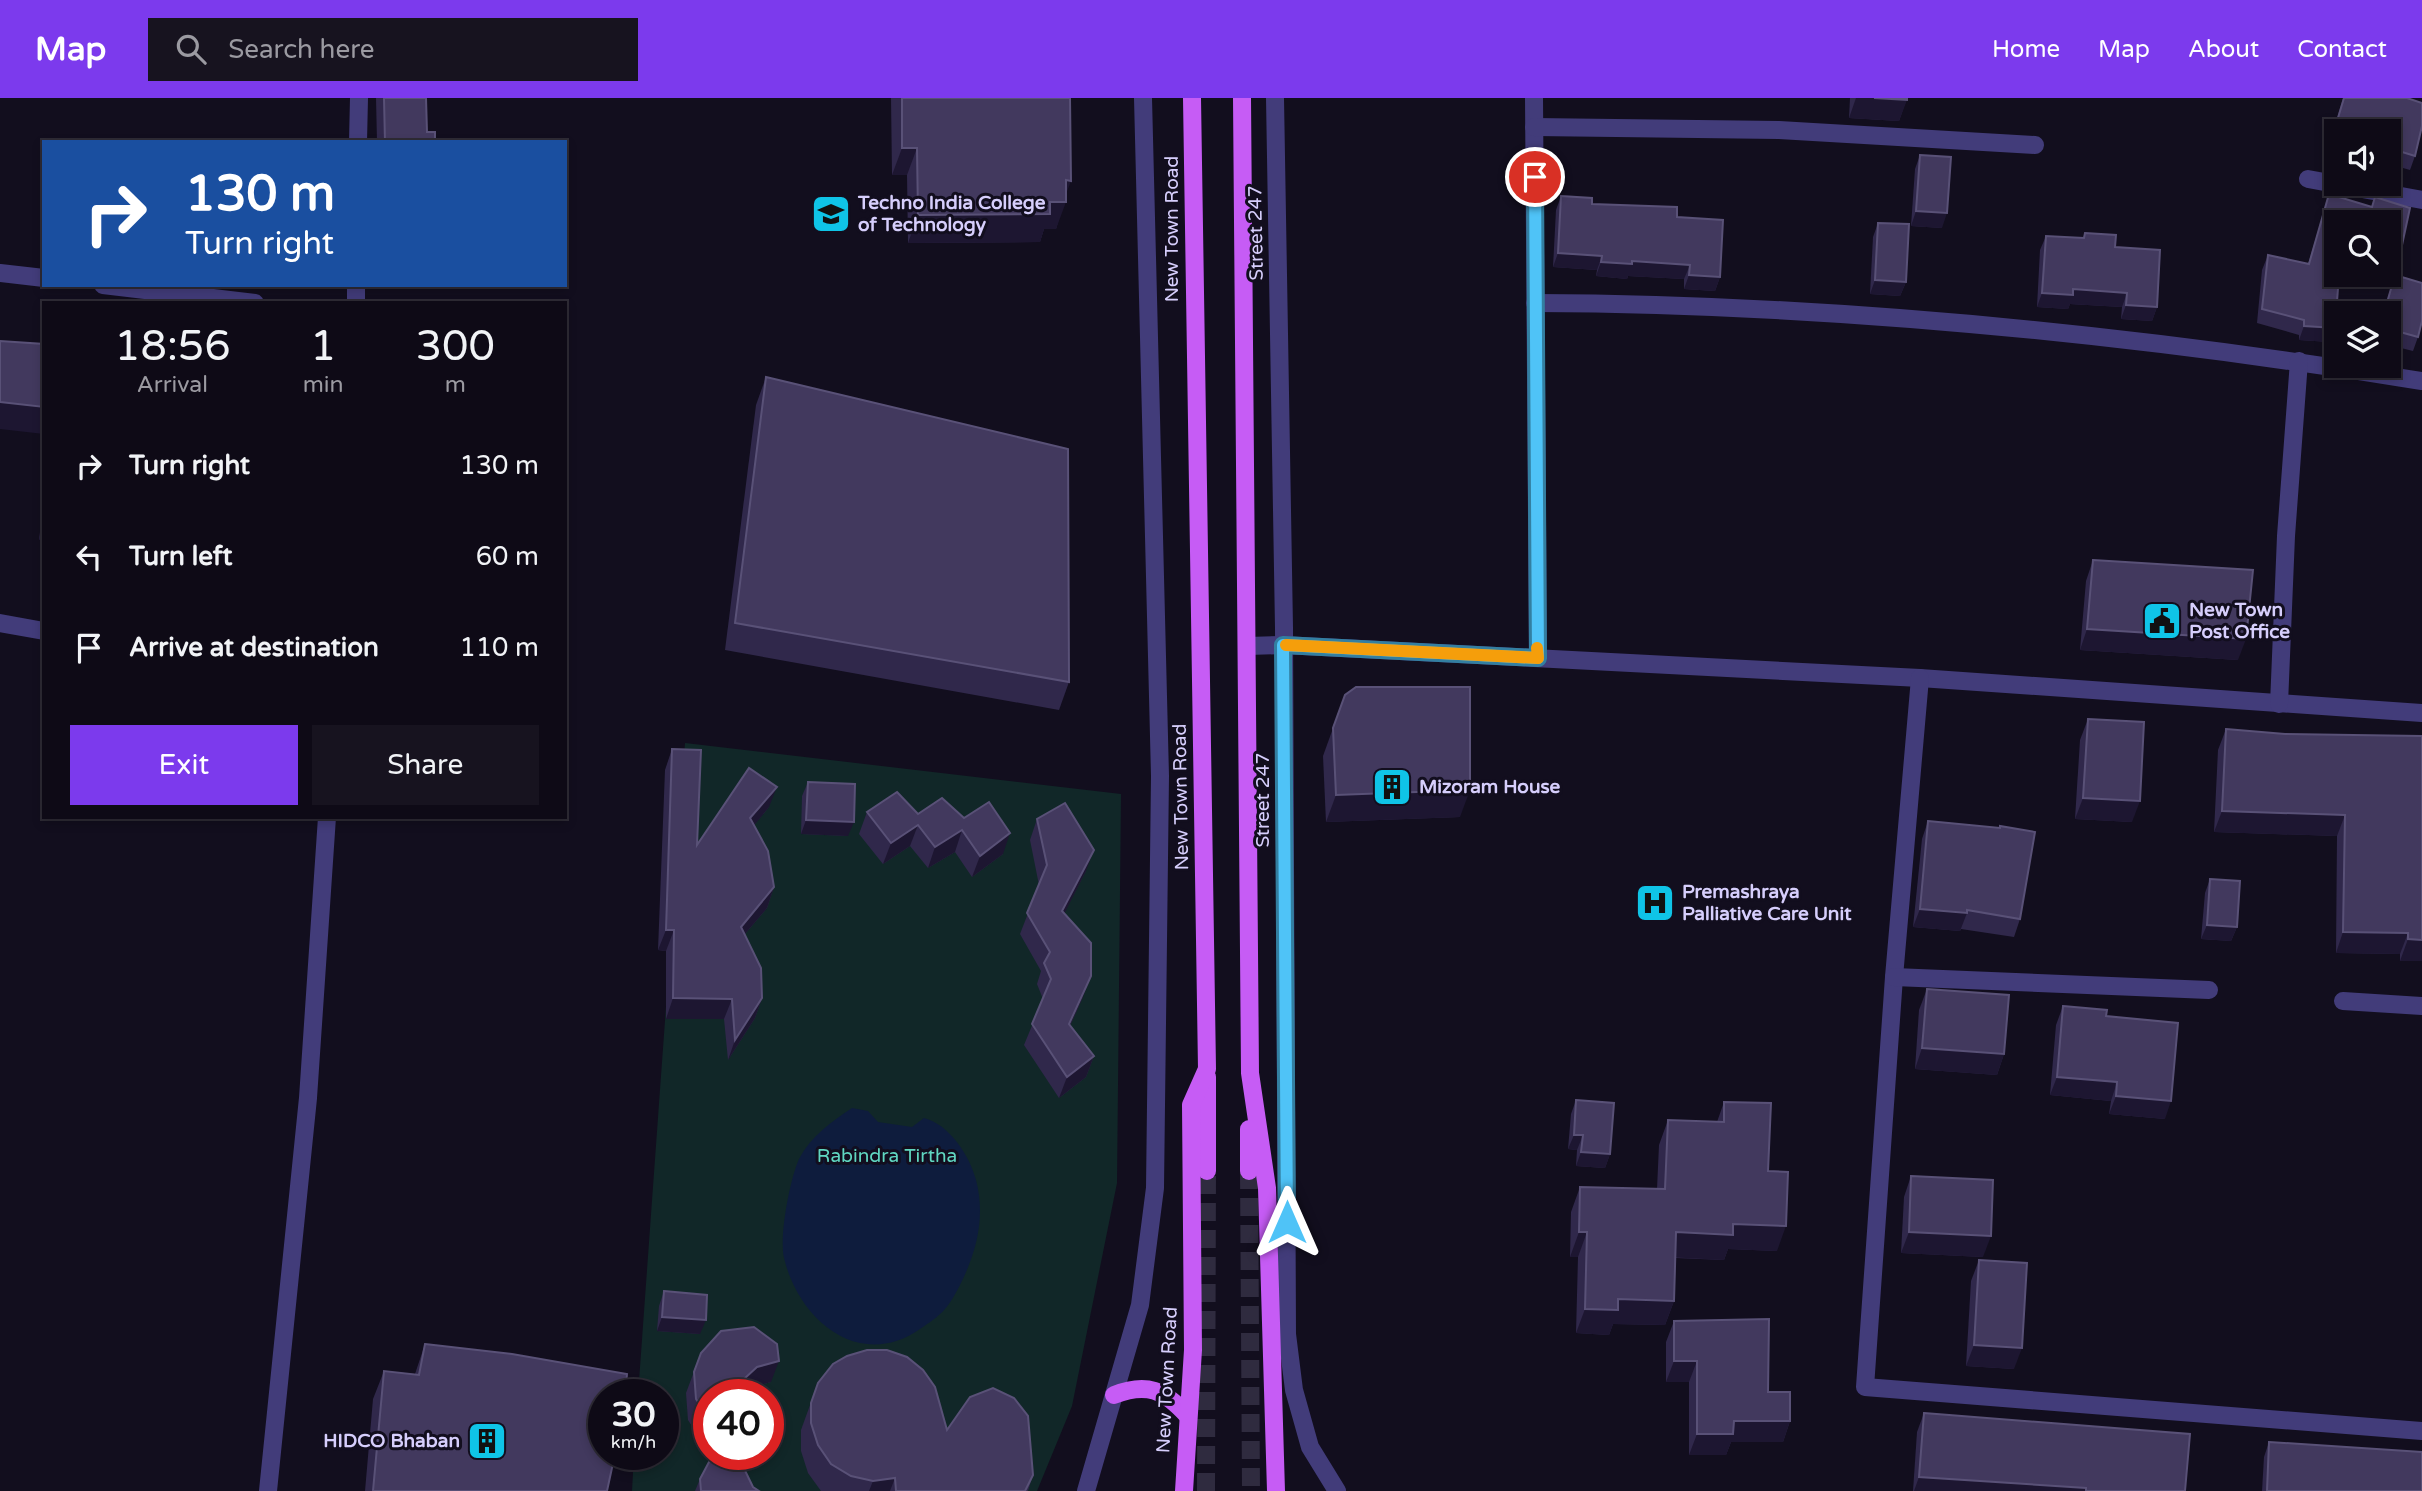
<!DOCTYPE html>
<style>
body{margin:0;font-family:"Varela Round",sans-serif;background:#17131f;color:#f1f3f6;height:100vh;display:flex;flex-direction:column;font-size:26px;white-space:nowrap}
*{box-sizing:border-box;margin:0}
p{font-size:23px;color:#9b9aa1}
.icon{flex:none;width:38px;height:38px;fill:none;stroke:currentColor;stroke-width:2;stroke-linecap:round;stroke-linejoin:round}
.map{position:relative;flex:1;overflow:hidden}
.side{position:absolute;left:42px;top:203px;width:525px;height:518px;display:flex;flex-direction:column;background:#0e0a16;border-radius:0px;box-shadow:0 4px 10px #0003,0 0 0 2px #2e2b35}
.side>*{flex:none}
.banner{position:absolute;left:42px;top:42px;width:525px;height:147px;border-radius:0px;box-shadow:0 4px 10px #0003,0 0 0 2px #2e2b35;background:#1a4fa0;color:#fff;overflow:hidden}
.fabs{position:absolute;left:2324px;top:21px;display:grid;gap:14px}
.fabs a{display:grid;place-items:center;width:77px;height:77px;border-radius:0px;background:#0e0a16;box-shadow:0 4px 10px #0003,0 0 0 2px #2e2b35;font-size:35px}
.speed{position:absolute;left:588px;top:1281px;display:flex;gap:14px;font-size:35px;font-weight:700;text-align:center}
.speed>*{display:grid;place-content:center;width:91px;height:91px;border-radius:50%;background:#0e0a16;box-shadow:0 4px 10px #0003,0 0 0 2px #2e2b35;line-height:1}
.speed small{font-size:18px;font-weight:400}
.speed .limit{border:10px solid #d22;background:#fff;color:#111}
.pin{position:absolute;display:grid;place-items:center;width:60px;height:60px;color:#fff;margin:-30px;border:4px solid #fff;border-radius:50%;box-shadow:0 2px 7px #0007}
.me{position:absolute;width:77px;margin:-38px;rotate:0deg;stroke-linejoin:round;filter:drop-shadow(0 0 5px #0008)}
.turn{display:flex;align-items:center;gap:24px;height:147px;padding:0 28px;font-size:32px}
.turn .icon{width:91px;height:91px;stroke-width:2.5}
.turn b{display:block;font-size:49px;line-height:60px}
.eta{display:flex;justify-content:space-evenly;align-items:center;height:119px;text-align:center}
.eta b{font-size:42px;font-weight:600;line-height:49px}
.cta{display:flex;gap:14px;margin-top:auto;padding:14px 28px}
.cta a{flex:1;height:80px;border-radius:0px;background:#7c3aed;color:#fff;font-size:28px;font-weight:600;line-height:80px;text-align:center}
.cta a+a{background:#17131f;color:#f1f3f6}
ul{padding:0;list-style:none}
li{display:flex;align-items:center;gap:21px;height:91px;padding:0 28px}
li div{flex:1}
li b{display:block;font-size:26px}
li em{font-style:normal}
header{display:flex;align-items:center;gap:42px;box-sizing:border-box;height:98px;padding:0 35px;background:#7c3aed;color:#fff}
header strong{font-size:33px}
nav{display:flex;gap:38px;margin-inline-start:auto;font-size:24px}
.search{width:490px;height:63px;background:#17131f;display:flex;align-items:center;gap:18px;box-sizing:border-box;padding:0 24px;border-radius:0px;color:#9b9aa1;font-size:26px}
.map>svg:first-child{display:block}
.green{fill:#112728;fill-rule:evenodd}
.water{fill:#0e1c3d}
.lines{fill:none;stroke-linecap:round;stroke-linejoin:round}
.major-tunnel{stroke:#2f2b3f;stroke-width:18;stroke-dasharray:18 9;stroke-linecap:butt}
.minor{stroke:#423c7a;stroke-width:18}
.major{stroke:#c65cf5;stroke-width:18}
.wall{fill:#30284b}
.shaded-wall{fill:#1d1631}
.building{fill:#42395e;stroke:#595177;stroke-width:2}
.route-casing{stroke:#337fa1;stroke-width:18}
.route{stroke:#4fc3f7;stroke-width:12}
.slow{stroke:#f59e0b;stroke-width:12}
.labels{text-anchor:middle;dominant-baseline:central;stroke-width:6;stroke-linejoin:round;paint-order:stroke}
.poi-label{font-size:19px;font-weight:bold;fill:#d6cefc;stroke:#120e1e;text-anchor:start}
.street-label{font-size:19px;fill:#d6cefc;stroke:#120e1e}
.park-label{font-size:19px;fill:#60d7c1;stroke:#120e1e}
</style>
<header>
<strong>Map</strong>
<div class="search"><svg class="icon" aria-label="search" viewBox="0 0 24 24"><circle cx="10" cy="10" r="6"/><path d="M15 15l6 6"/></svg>Search here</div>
<nav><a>Home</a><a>Map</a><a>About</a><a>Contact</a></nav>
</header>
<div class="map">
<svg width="2422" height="1393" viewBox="0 0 2422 1393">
<rect width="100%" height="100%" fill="#120e1e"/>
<path class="green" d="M685 645 1121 696 1117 1085 1072 1308 1037 1393H632L634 1356H663V1297H638ZM709 1297H768V1356H709Z"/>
<path class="water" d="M852 1010 868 1013 878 1024 912 1029 924 1020C949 1026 970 1058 976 1082 986 1120 976 1156 959 1189 947 1212 941 1217 920 1231 860 1273 799 1223 784 1160 779 1138 790 1081 799 1061 811 1038 831 1024 852 1010Z"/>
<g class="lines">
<g class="major-tunnel">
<polyline points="1249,1073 1251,1393"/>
<polyline points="1206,1393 1207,1073"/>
</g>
<g class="minor">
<polyline points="1275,0 1284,530 1287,1236 1294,1292 1310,1349 1337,1393"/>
<polyline points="1534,0 1538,560"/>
<polyline points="1534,29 1779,32 2035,47"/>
<polyline points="358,44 359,0"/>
<polyline points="2308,81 2422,102"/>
<polyline points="0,175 44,180"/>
<polyline points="103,187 255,205"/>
<polyline points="356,205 356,187"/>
<path d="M1535 205C1832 206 2129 236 2422 283"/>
<polyline points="0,525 44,533"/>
<polyline points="1248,548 1283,547 1920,580 2422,615"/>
<polyline points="1920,580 1894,879 1865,1289 2422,1333"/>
<polyline points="2279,606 2286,438 2299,263"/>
<polyline points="1894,879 2209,892"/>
<polyline points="2343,903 2422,908"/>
<polyline points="268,1393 308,1000 327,719"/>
<polyline points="1086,1393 1140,1207 1155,1090 1160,678 1143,0"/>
</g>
<g class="major">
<polyline points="1242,0 1250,975 1267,1090 1276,1393"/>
<polyline points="1207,979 1207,1073"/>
<polyline points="1249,1073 1249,1031"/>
<path d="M1114 1297C1147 1284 1164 1292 1187 1317"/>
<polyline points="1184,1393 1193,1252 1191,1007 1207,971 1192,0"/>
</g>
</g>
<g class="wall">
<polygon points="376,0 426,0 427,34 435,44 377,44"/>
<polygon points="891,0 1070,0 1066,96 1056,131 1044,131 1040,144 908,145 907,77 892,77"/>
<polygon points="1850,0 1907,0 1899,23 1849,20"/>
<polygon points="2343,0 2407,0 2415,58 2410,72 2389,66 2389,33 2336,33 2336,50 2329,48"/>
<polygon points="1920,57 1942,130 1911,128 1915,71"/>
<polygon points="2329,96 2372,109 2375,99 2410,110 2399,161 2393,175 2389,174 2389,124 2336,124 2336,177 2339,177 2335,230 2330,244 2299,242 2299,237 2257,225 2262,172 2268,157 2308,166"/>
<polygon points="1561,98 1592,106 1677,119 1720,179 1715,193 1684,191 1684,181 1628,178 1627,181 1596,178 1597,172 1553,169 1556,112"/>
<polygon points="1878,125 1906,184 1900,198 1870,196 1873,139"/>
<polygon points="2085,135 2115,149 2157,209 2152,223 2121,221 2122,209 2070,206 2068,211 2037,209 2040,152 2046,138 2083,140"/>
<polygon points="2395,177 2418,239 2413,253 2389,247 2389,215 2383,215"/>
<polygon points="766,279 1069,584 1059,612 725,552 756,307"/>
<polygon points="44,403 44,442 39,442"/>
<polygon points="2093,462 2238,562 2080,552 2086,483"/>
<polygon points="1345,597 1460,719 1326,724 1323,658"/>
<polygon points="2088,621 2132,724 2075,721 2080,642"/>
<polygon points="2226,631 2285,636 2422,638 2422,863 2400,863 2400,856 2336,855 2337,738 2214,734 2218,652"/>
<polygon points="672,651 697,747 769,709 754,727 774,789 767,810 745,836 762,900 755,920 728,962 724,921 666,921 666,853 658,852 665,672"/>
<polygon points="808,684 848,738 801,736 802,698"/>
<polygon points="942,700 1003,756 972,779 955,754 928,770 910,748 883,766 859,736 867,714 918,716"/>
<polygon points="1037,721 1086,773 1064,815 1083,899 1070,928 1094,958 1086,979 1059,1000 1024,947 1043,901 1037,886 1041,873 1020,836 1039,787 1030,742"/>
<polygon points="1928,723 2020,821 2014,839 1961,831 1960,833 1913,829 1922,741"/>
<polygon points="2210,781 2237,829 2231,843 2201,841 2205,795"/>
<polygon points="1927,891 2004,956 1997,977 1915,971 1919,912"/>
<polygon points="2063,908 2106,918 2165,1021 2109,1016 2111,1003 2050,997 2056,927"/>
<polygon points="1576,1002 1610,1056 1605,1070 1576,1068 1577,1052 1568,1051 1571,1016"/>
<polygon points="1724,1004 1768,1073 1777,1153 1728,1151 1724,1162 1676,1160 1674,1203 1665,1227 1613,1226 1609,1237 1576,1235 1578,1159 1570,1159 1571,1114 1580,1089 1657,1091 1659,1047 1668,1022 1717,1024"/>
<polygon points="1911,1078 1983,1159 1901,1155 1904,1099"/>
<polygon points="1979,1162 2014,1271 1966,1268 1971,1183"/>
<polygon points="664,1193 700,1236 657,1233 659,1208"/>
<polygon points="1674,1223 1768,1294 1790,1323 1783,1344 1731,1344 1726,1357 1689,1357 1689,1284 1666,1284 1666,1244"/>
<polygon points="425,1246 607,1393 365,1393 373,1301 384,1273 415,1276"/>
<polygon points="701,1255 771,1284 749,1290 709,1297 709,1340 697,1336 688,1322 686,1295"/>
<polygon points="818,1285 947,1332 1033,1377 1028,1393 821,1393 808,1375 801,1353 801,1332"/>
<polygon points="1924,1315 2185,1393 1913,1393 1917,1334"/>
<polygon points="2269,1344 2422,1393 2262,1393 2264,1359"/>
<polygon points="700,1381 753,1389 759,1393 695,1393"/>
</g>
<g class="shaded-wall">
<polygon points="1856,0 1874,0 1907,2 1899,23 1849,20"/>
<polygon points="902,50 917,50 907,77 892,77"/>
<polygon points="1066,82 1071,83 1063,104 1066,104 1056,131 1044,131 1040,144 908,145 918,117 1050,104"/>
<polygon points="1916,113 1947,115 1942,130 1911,128"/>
<polygon points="1558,155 1602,158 1597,172 1553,169"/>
<polygon points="1632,163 1690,167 1684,181 1628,178 1627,181 1596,178 1601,164"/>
<polygon points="1689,177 1720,179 1715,193 1684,191"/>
<polygon points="1875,182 1906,184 1900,198 1870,196"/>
<polygon points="2073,191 2127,195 2122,209 2070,206 2068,211 2037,209 2042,195"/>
<polygon points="2126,207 2157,209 2152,223 2121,221"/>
<polygon points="2304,228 2335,230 2330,244 2299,242"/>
<polygon points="0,304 44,309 44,336 0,331"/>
<polygon points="44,428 44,442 39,442"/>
<polygon points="2087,531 2246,541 2238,562 2080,552"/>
<polygon points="777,689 769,709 743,741 750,720"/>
<polygon points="1470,692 1460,719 1326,724 1336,697"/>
<polygon points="2083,700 2140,703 2132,724 2075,721"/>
<polygon points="2222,713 2345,717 2337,738 2214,734"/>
<polygon points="806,722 854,724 848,738 801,736"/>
<polygon points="918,727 910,748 883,766 891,745"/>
<polygon points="962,732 955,754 928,770 935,749"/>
<polygon points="1010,735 1003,756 972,779 980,758"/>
<polygon points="1094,752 1086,773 1055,834 1062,813"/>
<polygon points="774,789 767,810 734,849 741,829"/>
<polygon points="1920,811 1967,815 1960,833 1913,829"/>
<polygon points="2207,827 2237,829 2231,843 2201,841"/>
<polygon points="666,832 674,832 666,853 658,852"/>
<polygon points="2343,834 2408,835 2400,856 2336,855"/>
<polygon points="2408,841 2422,842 2422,863 2400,863"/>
<polygon points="1091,878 1083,899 1061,947 1069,926"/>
<polygon points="673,900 732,901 724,921 666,921"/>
<polygon points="762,900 755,920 728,962 735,942"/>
<polygon points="1922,950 2004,956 1997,977 1915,971"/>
<polygon points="1094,958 1086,979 1059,1000 1067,979"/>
<polygon points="2057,979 2117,984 2111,1003 2050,997"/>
<polygon points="2116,998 2171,1003 2165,1021 2109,1016"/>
<polygon points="1574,1037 1583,1037 1577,1052 1568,1051"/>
<polygon points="1581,1054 1610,1056 1605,1070 1576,1068"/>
<polygon points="1733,1126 1786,1128 1777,1153 1728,1151 1724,1162 1667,1159 1676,1134"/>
<polygon points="1579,1134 1587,1134 1578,1159 1570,1159"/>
<polygon points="1909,1134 1991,1138 1983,1159 1901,1155"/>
<polygon points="1618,1201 1674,1203 1665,1227 1613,1226 1609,1237 1576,1235 1585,1211"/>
<polygon points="662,1219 706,1222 700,1236 657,1233"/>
<polygon points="1974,1247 2022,1250 2014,1271 1966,1268"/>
<polygon points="779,1263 771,1284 749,1290 742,1297 738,1297 744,1281 757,1269"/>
<polygon points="1674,1263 1697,1263 1689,1284 1666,1284"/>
<polygon points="1734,1323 1790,1323 1783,1344 1731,1344 1726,1357 1689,1357 1697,1336"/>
<polygon points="1919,1379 2086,1390 2085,1393 1914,1393"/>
<polygon points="895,1380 890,1393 869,1393 873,1383"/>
</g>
<g class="building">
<polygon points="384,0 426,0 427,34 435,34 435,44 385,44"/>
<polygon points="902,0 1070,0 1071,83 1066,82 1066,104 1050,104 1050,116 918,117 917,50 902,50"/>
<polygon points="1874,0 1907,0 1907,2"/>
<polygon points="2344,0 2407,0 2422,5 2422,28 2415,58 2389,50 2389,33 2334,33"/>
<polygon points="1920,57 1951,59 1947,115 1916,113"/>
<polygon points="2329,96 2372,109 2375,99 2410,110 2399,161 2389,159 2389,124 2336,124 2336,177 2339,177 2335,230 2304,228 2304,222 2262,211 2268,157 2309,166"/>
<polygon points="1561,98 1592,100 1592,106 1677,109 1677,119 1723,122 1720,179 1689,177 1690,167 1632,163 1632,166 1601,164 1602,158 1558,155"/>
<polygon points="1878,125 1909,126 1906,184 1875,182"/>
<polygon points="2085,135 2116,137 2115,149 2160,152 2157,209 2126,207 2127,195 2073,191 2073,197 2042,195 2046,138 2084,140"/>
<polygon points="2395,177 2422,185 2422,223 2418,239 2389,231 2389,215 2384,215"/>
<polygon points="0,243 44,246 44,309 0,304"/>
<polygon points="766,279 1068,351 1069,584 735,525"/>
<polygon points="2093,462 2253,472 2246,541 2087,531"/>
<polygon points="1356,589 1470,589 1470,692 1336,697 1333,630 1345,597"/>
<polygon points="2088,621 2144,624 2140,703 2083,700"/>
<polygon points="2226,631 2285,636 2422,638 2422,842 2408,841 2408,835 2343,834 2345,717 2222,713"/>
<polygon points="672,651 701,652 697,747 749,670 777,689 750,720 768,753 774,789 741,829 761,870 762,900 735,942 732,901 673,900 674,832 666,832"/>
<polygon points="808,684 855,686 854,724 806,722"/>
<polygon points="897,694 918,716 942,700 964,720 989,704 1010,735 980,758 962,732 935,749 918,727 891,745 867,714"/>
<polygon points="1065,705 1094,752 1062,813 1091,845 1091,878 1069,926 1094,958 1067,979 1032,926 1051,881 1044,865 1050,854 1027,815 1047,767 1037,721"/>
<polygon points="1928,723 2000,730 2000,728 2035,734 2020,821 1967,812 1967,815 1920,811"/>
<polygon points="2210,781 2240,783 2237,829 2207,827"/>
<polygon points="1927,891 2009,897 2004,956 1922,950"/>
<polygon points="2063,908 2107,912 2106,918 2178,925 2171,1003 2116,998 2117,984 2057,979"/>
<polygon points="1576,1002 1614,1005 1610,1056 1581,1054 1583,1037 1574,1037"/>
<polygon points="1724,1004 1771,1005 1768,1073 1788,1074 1786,1128 1733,1126 1733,1137 1676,1134 1674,1203 1618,1201 1618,1212 1585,1211 1587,1134 1579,1134 1580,1089 1665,1091 1668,1022 1724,1024"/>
<polygon points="1911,1078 1993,1082 1991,1138 1909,1134"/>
<polygon points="1979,1162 2027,1165 2022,1250 1974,1247"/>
<polygon points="664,1193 707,1197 706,1222 662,1219"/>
<polygon points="1769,1221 1768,1294 1790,1294 1790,1323 1734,1323 1733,1336 1697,1336 1697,1263 1674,1263 1674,1223"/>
<polygon points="754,1229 777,1246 779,1263 757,1269 744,1281 739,1297 709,1297 709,1316 705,1315 696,1301 694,1274 701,1255 721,1233"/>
<polygon points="425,1246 512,1256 627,1276 625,1297 604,1297 604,1356 615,1356 607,1393 373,1393 384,1273 419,1277"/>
<polygon points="867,1252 887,1252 907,1259 923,1272 935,1289 947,1332 970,1299 993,1290 1014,1300 1028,1318 1033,1377 1025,1393 896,1393 895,1380 873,1383 851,1378 831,1366 818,1347 811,1325 811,1305 818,1285 833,1266 847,1258"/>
<polygon points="1924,1315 2190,1336 2185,1393 2086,1393 2086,1390 1919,1379"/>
<polygon points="2269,1344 2422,1354 2422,1393 2267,1393"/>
<polygon points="724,1356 737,1356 753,1389 759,1393 701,1393 700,1381 709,1364"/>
</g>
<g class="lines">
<g class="route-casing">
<polyline id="route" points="1287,1124 1283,547 1538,560 1535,79"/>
</g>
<use href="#route" class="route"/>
<polyline class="slow" points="1286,547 1538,560 1537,550"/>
</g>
<defs>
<g id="university-square" transform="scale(2.0125)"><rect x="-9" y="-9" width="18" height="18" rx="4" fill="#0fc4e7" stroke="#120e1e"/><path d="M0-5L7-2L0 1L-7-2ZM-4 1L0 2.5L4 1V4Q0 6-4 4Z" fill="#111"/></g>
<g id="civic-square" transform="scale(2.0125)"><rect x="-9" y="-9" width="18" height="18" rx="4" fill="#0fc4e7" stroke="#120e1e"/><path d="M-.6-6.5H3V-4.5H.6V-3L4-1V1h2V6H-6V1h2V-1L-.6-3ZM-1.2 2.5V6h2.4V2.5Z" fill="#111"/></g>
<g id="building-square" transform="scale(2.0125)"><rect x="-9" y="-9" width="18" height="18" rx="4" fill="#0fc4e7" stroke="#120e1e"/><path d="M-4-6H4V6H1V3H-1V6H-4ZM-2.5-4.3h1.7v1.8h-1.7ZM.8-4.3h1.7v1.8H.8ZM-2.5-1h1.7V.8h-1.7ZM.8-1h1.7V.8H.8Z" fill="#111"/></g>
<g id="hospital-square" transform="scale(2.0125)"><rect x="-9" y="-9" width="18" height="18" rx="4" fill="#0fc4e7" stroke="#120e1e"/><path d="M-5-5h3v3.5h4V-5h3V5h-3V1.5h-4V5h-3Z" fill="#111"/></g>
</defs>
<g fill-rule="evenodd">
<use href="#university-square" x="831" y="116"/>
<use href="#civic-square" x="2162" y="523"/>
<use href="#building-square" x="1392" y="689"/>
<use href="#hospital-square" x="1655" y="805"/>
<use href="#building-square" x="487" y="1343"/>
</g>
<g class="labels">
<g class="poi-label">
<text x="858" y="105">Techno India College<tspan x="858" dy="22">of Technology</tspan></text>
<text x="2189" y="512">New Town<tspan x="2189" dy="22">Post Office</tspan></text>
<text x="1419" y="689">Mizoram House</text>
<text x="1682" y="794">Premashraya<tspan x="1682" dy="22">Palliative Care Unit</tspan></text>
<text x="460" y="1343" text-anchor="end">HIDCO Bhaban</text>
</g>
<g class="street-label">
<text transform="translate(1172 131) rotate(-90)">New Town Road</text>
<text transform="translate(1256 135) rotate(-91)">Street 247</text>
<text transform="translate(1181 699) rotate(-91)">New Town Road</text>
<text transform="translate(1263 702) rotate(-90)">Street 247</text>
<text transform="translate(1167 1282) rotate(-87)">New Town Road</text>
</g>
<g class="park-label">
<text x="887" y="1058">Rabindra Tirtha</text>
</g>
</g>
</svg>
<div class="fabs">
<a><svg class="icon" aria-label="sound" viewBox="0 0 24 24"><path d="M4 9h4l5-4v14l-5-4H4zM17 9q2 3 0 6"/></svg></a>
<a><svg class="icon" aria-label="search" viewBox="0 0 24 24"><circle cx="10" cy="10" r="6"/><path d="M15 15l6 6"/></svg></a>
<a><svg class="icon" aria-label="layers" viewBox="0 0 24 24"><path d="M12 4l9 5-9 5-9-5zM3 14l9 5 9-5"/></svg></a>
</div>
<div class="speed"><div>30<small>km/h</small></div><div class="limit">40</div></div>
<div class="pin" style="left:1535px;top:79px;background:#d93025"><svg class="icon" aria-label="arrive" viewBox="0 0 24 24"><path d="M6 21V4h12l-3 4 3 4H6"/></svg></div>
<svg class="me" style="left:1287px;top:1124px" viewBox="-20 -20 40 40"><path d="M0-17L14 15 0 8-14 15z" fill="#4fc3f7" stroke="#fff" stroke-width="4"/></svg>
<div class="banner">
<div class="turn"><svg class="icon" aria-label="right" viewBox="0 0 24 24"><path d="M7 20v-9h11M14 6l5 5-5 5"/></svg><div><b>130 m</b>Turn right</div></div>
</div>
<section class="side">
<div class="eta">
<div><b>18:56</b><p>Arrival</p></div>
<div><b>1</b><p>min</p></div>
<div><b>300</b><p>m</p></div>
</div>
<ul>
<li><svg class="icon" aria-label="right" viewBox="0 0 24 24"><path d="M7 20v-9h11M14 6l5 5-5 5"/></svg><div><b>Turn right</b></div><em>130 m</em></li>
<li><svg class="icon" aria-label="left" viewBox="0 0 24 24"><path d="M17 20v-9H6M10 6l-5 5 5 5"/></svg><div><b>Turn left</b></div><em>60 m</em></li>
<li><svg class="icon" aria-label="arrive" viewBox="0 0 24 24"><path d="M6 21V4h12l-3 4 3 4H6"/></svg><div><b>Arrive at destination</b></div><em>110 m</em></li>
</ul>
<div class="cta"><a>Exit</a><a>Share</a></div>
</section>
</div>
